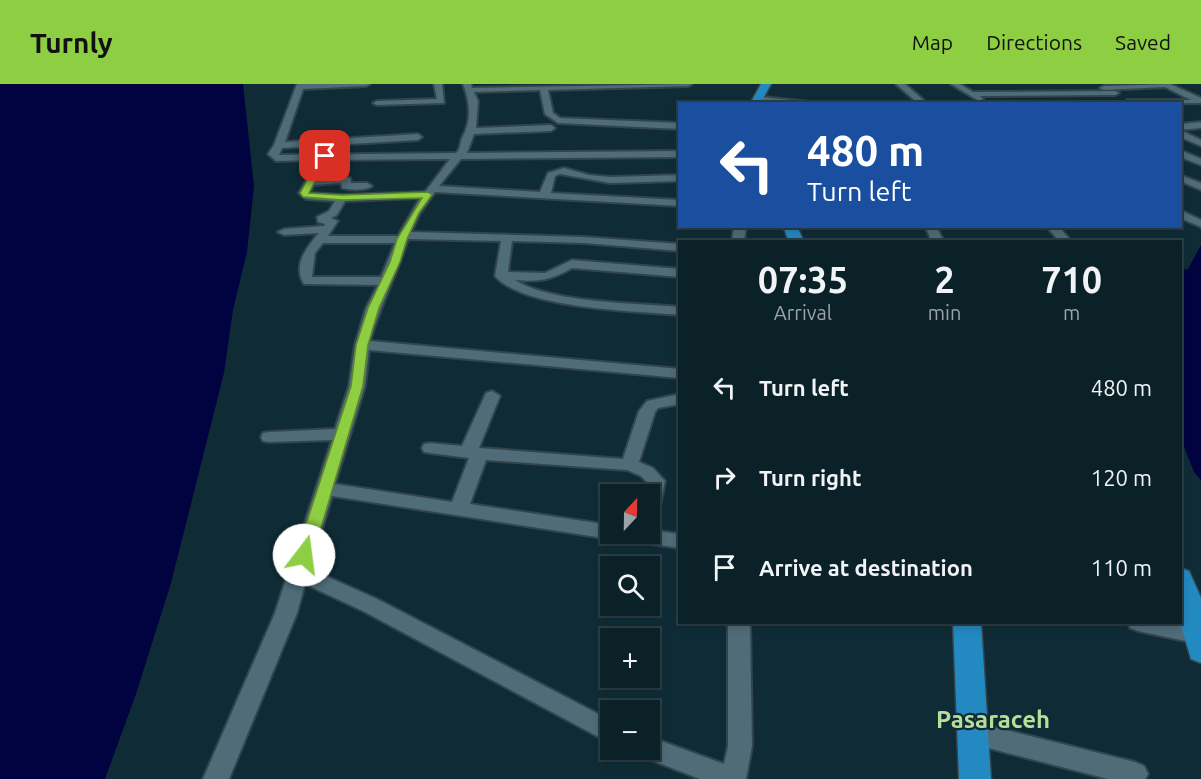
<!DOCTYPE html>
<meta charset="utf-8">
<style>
body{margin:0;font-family:Ubuntu,sans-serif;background:#142930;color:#f1f3f6;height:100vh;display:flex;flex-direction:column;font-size:22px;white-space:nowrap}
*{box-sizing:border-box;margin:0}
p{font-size:20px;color:#9aa3a8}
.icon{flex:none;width:33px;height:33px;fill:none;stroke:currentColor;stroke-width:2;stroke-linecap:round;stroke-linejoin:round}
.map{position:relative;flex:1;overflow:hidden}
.drawer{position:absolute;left:678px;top:156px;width:504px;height:384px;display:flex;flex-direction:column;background:#0b2128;border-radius:0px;box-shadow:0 3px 9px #0003,0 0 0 2px #2b3e45}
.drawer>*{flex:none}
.banner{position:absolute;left:678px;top:18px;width:504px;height:126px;border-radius:0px;box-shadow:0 3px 9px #0003,0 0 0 2px #2b3e45;background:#1a4fa0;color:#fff;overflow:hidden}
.needle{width:39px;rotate:22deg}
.fabs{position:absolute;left:600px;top:400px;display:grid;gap:12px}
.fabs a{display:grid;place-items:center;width:60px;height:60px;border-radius:0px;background:#0b2128;box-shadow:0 3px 9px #0003,0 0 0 2px #2b3e45;font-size:30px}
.pin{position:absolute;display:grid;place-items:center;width:51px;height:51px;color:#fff;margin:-26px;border-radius:12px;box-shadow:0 3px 9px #0006}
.me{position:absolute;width:66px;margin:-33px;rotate:15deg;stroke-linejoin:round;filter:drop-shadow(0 0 4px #0008)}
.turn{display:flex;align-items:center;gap:21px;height:126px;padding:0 30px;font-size:27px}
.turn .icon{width:78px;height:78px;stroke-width:2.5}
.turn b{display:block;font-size:42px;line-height:51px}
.eta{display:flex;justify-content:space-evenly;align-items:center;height:102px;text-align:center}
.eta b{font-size:36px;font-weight:600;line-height:42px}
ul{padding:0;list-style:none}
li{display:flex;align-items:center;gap:18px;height:90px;padding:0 30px}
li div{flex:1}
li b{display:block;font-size:22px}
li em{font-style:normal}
header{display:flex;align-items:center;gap:36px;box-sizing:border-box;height:84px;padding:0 30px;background:#8ece43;color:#111}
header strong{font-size:28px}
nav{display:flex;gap:33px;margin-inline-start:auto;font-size:21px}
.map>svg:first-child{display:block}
.water{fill:#00033f}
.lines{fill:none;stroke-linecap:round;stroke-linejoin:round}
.minor-casing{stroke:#32454d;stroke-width:4}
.major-casing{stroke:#32454d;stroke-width:3}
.minor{fill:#4f6c78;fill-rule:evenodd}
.major{fill:#2389c1;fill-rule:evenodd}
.route{fill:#8ece43;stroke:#5c862c;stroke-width:1.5}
.labels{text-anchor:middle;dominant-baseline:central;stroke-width:4.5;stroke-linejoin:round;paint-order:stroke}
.near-quarter-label{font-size:24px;font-weight:bold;fill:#b9de98;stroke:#0f2c36}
</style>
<header>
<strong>Turnly</strong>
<nav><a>Map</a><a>Directions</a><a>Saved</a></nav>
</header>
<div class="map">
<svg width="1201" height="695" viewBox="0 0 1201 695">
<rect width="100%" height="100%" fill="#0f2c36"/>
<g class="water">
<polygon points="0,0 243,0 254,102 247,168 233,226 224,289 171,499 136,610 105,695 0,695"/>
<polygon points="1201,161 1201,396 1194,388 1181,355 1181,186 1188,185"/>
</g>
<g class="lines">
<g class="minor-casing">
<g id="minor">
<path d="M297 0H370L366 2 303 5 285 58 418 50 422 53 418 56 282 64 279 71 456 69C462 64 459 58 463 52 472 35 470 18 463 0H471L472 4 692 0 688 2 548 6 553 29 560 34 680 39V45L558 39 545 30 540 6 474 8 478 17 476 44 551 41 555 44 551 47 474 50 467 69 680 67V73L461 75 439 102 540 108 548 89 564 84 589 91 610 93 680 91V97L610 99 560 90 555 92 551 109 680 116V122L435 108 420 129 411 148 584 153 680 160V167L584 159 512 157 508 188 545 189 572 176 680 185V193L572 184C551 196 540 198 515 196 551 219 636 219 680 223V231C636 227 523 225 495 192L501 157 408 155C397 190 380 222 370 257L680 285V294L369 266 365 302 335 400 452 418 469 374 430 369 424 368 422 364 424 360 430 359 462 362 486 309 492 307 500 312 479 364 623 375 639 327 647 317 680 310V320L658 324 655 328 639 378 653 384 665 397 657 436 650 437V411H644L647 398 641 392 627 386 486 376 470 420 610 441V450H618L610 455 332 412 310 485 377 515 610 636V659L363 527 305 500 297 529 229 695H203L275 529 332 356 269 358 263 357 261 353 263 349 269 348 335 345 349 302 355 261 366 224 378 201 304 200C292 181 307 163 319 149L284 151 278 148 284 145 324 142 325 140 318 138 317 133 329 127 335 117 306 115 299 109 318 76 276 77 268 70 274 61ZM450 75 425 108 342 111 309 109 314 101 341 99 342 104C351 106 366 107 372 102L367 99H351L350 94 346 93 317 95 327 76ZM420 114 398 152H328L338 137 331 134 337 131 345 117ZM323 159H395L381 193H312L315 169Z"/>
<polygon points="434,0 442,0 444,19 377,21 373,19 377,17 437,15"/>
<polygon points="896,0 905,0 928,20 919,20"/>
<polygon points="951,0 960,0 973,8 1115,7 1119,9 1115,11 980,12 983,15 979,17"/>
<polygon points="1170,0 1201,14 1201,19 1127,20 1127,16 1191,16 1165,3 1104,6 1100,4 1104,2"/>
<polygon points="763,13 809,18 813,20 760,17 760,13"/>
<polygon points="1201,38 1201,44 1180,46 1180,40"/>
<polygon points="1180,46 1201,56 1201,62 1180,53"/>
<polygon points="1180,66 1201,75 1201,81 1180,73"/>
<polygon points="1180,91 1201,99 1201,106 1180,97"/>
<polygon points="1180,126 1201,136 1201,143 1180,134"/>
<polygon points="734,142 746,142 744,158 732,158"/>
<polygon points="925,142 936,142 944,158 932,158"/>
<polygon points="1046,142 1058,142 1072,158 1060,158"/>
<polygon points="650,446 680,450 680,464 629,457 622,455 619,450 650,450"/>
<polygon points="728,538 750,538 752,662 746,695 700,695 641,672 639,666 650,666 650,653 724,680 728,662"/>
<path d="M1128 538C1152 538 1178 535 1201 543V557L1195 559 1138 547 1130 544Z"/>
<polygon points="973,638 1135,678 1144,682 1148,690 1145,695 1108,695 973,660 964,657 961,649 964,641"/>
</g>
</g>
<g class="major-casing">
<g id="major">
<polygon points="761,0 771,0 760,20 750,20"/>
<polygon points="783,142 797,142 804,158 789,158"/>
<polygon points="1180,484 1189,487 1201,514 1201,579 1191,575 1180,538"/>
<polygon points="953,538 981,538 991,695 959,695"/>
</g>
</g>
<use href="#minor" class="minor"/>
<use href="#major" class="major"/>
</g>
<polygon class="route" points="322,70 328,72 309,109 342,111 428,108 432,111 419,129 407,155 400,178 379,224 368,261 363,302 313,471 310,476 299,476 296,471 351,302 356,261 368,224 390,178 397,155 422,114 342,116 303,113 300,109"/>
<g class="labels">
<g class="near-quarter-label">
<text x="993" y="635">Pasaraceh</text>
</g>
</g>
</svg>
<div class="fabs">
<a><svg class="needle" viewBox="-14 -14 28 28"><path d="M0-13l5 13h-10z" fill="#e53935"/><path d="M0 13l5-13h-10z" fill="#9aa3a8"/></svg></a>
<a><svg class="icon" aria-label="search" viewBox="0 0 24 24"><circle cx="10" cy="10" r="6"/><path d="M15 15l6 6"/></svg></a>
<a>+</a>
<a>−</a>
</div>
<div class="pin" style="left:325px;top:72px;background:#d93025"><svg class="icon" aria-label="arrive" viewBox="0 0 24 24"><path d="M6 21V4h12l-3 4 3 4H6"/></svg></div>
<svg class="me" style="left:304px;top:471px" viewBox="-20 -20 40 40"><circle r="19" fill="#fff"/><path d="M0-13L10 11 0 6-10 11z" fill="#8ece43"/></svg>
<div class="banner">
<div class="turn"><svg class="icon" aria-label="left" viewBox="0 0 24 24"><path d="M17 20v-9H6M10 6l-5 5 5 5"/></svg><div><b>480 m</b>Turn left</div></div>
</div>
<section class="drawer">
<div class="eta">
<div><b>07:35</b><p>Arrival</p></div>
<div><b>2</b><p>min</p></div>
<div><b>710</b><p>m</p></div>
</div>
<ul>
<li><svg class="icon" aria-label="left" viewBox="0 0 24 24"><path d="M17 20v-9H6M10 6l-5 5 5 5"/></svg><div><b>Turn left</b></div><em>480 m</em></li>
<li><svg class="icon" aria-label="right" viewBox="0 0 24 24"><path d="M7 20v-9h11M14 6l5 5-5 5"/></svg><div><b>Turn right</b></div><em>120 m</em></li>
<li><svg class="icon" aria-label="arrive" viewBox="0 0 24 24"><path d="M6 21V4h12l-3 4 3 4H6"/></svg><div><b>Arrive at destination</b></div><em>110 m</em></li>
</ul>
</section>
</div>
